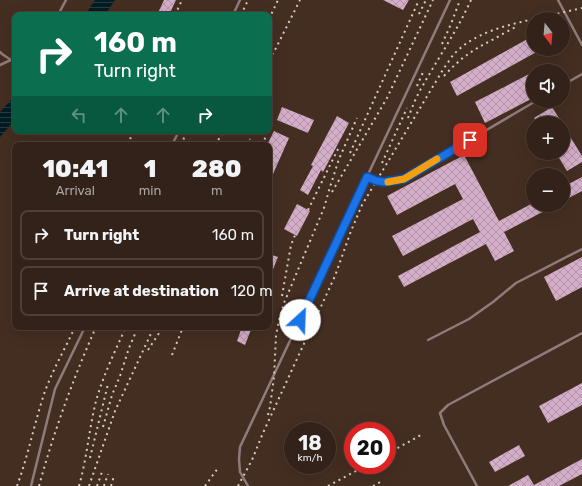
<!DOCTYPE html>
<meta charset="utf-8">
<style>
body{margin:0;font-family:Rubik,sans-serif;background:#3e2f26;color:#f1f3f6;height:100vh;display:flex;flex-direction:column;font-size:15px;white-space:nowrap}
*{box-sizing:border-box;margin:0}
p{font-size:13px;color:#a9a4a2}
.icon{flex:none;width:22px;height:22px;fill:none;stroke:currentColor;stroke-width:2;stroke-linecap:round;stroke-linejoin:round}
.map{position:relative;flex:1;overflow:hidden}
.sheet{position:absolute;left:12px;top:142px;width:260px;height:188px;display:flex;flex-direction:column;background:#332219;border-radius:8px;box-shadow:0 4px 16px #0002,0 0 0 1px #4e3f38}
.sheet>*{flex:none}
.banner{position:absolute;left:12px;top:12px;width:260px;height:122px;border-radius:8px;box-shadow:0 4px 16px #0002,0 0 0 1px #4e3f38;background:#0b6e4f;color:#fff;overflow:hidden}
.needle{width:26px;rotate:164deg}
.tools{position:absolute;left:526px;top:12px;display:grid;gap:8px}
.tools a{display:grid;place-items:center;width:44px;height:44px;border-radius:50%;background:#332219;box-shadow:0 4px 16px #0002,0 0 0 1px #4e3f38;font-size:20px}
.speed{position:absolute;left:284px;top:422px;display:flex;gap:8px;font-size:20px;font-weight:700;text-align:center}
.speed>*{display:grid;place-content:center;width:52px;height:52px;border-radius:50%;background:#332219;box-shadow:0 4px 16px #0002,0 0 0 1px #4e3f38;line-height:1}
.speed small{font-size:10px;font-weight:400}
.speed .limit{border:6px solid #d22;background:#fff;color:#111}
.pin{position:absolute;display:grid;place-items:center;width:34px;height:34px;color:#fff;margin:-17px;border-radius:8px;box-shadow:0 2px 6px #0006}
.me{position:absolute;width:44px;margin:-22px;rotate:25deg;stroke-linejoin:round;filter:drop-shadow(0 0 3px #0008)}
.turn{display:flex;align-items:center;gap:14px;height:84px;padding:0 16px;font-size:18px}
.turn .icon{width:52px;height:52px;stroke-width:2.5}
.turn b{display:block;font-size:28px;line-height:34px}
.lanes{display:flex;align-items:center;height:38px;padding:0 16px;background:#0003;justify-content:center;gap:20px;direction:ltr}
.lanes .off{opacity:.35}
.eta{display:flex;justify-content:space-evenly;align-items:center;height:68px;text-align:center}
.eta b{font-size:24px;font-weight:800;line-height:28px}
ul{padding:0;list-style:none}
li{display:flex;align-items:center;gap:12px;height:50px;margin:0 8px 6px;padding:0 8px;border:2px solid #4e3f38;border-radius:8px}
li div{flex:1}
li b{display:block;font-size:15px}
li em{font-style:normal}
.map>svg:first-child{display:block}
.water{fill:url(#water-rules)}
.building{fill:url(#building-cross-hatch)}
.lines{fill:none;stroke-linecap:round;stroke-linejoin:round}
.lane{stroke:#907b7b;stroke-width:2.5}
.rail{stroke:#d9cac1;stroke-width:2;stroke-dasharray:2 4;stroke-linecap:butt}
.route-casing{stroke:#114b97;stroke-width:10}
.route{stroke:#1a73e8;stroke-width:7}
.slow{stroke:#f59e0b;stroke-width:7}
</style>
<div class="map">
<svg width="582" height="486" viewBox="0 0 582 486">
<defs>
<pattern id="water-rules" width="6" height="5" patternUnits="userSpaceOnUse"><rect width="6" height="5" fill="#021c23"/><path d="M0 2.5h6" fill="none" stroke="#283d43"/></pattern>
<pattern id="building-cross-hatch" width="8" height="8" patternUnits="userSpaceOnUse"><rect width="8" height="8" fill="#d4adc8"/><path d="M0 0l8 8M0 8l8-8" fill="none" stroke="#b293a7"/></pattern>
</defs>
<rect width="100%" height="100%" fill="#442e21"/>
<g class="water">
<polygon points="95,0 115,0 105,15 85,15"/>
<polygon points="15,96 15,120 0,137 0,112"/>
</g>
<g class="building">
<polygon points="164,0 176,0 169,15 157,15"/>
<polygon points="383,0 409,0 403,10"/>
<polygon points="533,36 533,49 542,49 457,96 450,82"/>
<polygon points="533,72 533,98 485,123 475,102"/>
<polygon points="282,107 314,120 308,133 277,120"/>
<polygon points="552,107 562,123 537,123 534,118"/>
<polygon points="337,116 349,123 323,172 321,170 308,195 300,190 313,166 311,165"/>
<polygon points="563,125 582,156 582,162 567,171 556,153 563,153"/>
<polygon points="274,131 289,138 269,183 269,145 267,145"/>
<polygon points="464,155 499,221 533,203 533,205 556,205 504,232 514,251 495,261 486,244 404,287 398,276 480,232 473,219 403,256 392,236 463,199 455,184 397,215 387,196"/>
<polygon points="582,177 582,191 563,201 563,187"/>
<polygon points="297,204 310,211 297,236 284,229"/>
<polygon points="269,254 278,257 269,279"/>
<polygon points="582,257 582,287 556,301 544,277"/>
<polygon points="242,327 252,327 245,345 237,341"/>
<polygon points="582,383 582,405 548,423 539,406"/>
<polygon points="519,445 525,456 495,472 489,462"/>
<polygon points="582,459 582,474 559,486 508,486 528,475 534,485"/>
</g>
<g class="lines">
<g class="lane">
<polyline points="558,0 582,45"/>
<polyline points="58,15 66,0"/>
<polyline points="233,15 240,0"/>
<polyline points="0,52 2,54 11,60"/>
<polyline points="0,65 15,58"/>
<polyline points="563,85 582,74"/>
<polyline points="172,145 179,131"/>
<path d="M367 177C382 184 388 182 403 179L536 101"/>
<polyline points="428,340 469,319 493,302 516,283 582,249"/>
<polyline points="31,486 55,389 85,327"/>
<polyline points="248,486 240,472 239,459 240,447 450,0"/>
<polyline points="477,486 444,425 440,413 448,405 582,333"/>
</g>
<g class="rail">
<polyline points="419,14 426,0"/>
<polyline points="175,15 182,0"/>
<polyline points="241,15 248,0"/>
<polyline points="269,19 278,0"/>
<polyline points="534,19 582,8"/>
<polyline points="442,44 451,24 460,0"/>
<polyline points="269,60 276,48 300,0"/>
<path d="M444 76C459 59 474 49 494 39 501 35 509 30 516 27"/>
<polyline points="417,86 424,70"/>
<path d="M408 118C412 108 416 97 422 87 438 58 457 31 471 0"/>
<polyline points="129,145 132,131"/>
<polyline points="181,145 187,131"/>
<polyline points="215,145 224,131"/>
<polyline points="247,145 250,139"/>
<polyline points="262,145 267,134"/>
<polyline points="350,153 419,0"/>
<polyline points="382,163 407,108"/>
<polyline points="332,192 387,98 433,0"/>
<polyline points="308,210 339,147"/>
<polyline points="282,296 291,245 295,235"/>
<polyline points="148,350 163,327"/>
<polyline points="172,355 183,327"/>
<polyline points="268,415 270,407 274,377 276,336 279,320 284,303 324,208 330,187 339,159 357,118"/>
<polyline points="103,427 112,395 120,376 129,348 138,327"/>
<polyline points="387,454 421,435"/>
<polyline points="90,458 108,384"/>
<path d="M17 486C28 456 34 425 44 394 52 371 65 349 75 327"/>
<path d="M39 486C54 431 73 379 96 327"/>
<path d="M79 486C87 458 89 429 96 401 103 376 115 351 126 327"/>
<polyline points="89,486 115,411 154,327"/>
<polyline points="97,486 102,472"/>
<polyline points="104,486 108,474"/>
<polyline points="111,486 114,476"/>
<polyline points="205,486 218,468"/>
<path d="M238 486 252 460 263 433 335 276 351 231 362 205 444 68C448 63 451 57 455 53 476 32 505 26 533 19"/>
<polyline points="328,486 367,465"/>
<polyline points="373,486 380,482"/>
</g>
</g>
<g class="lines">
<g class="route-casing">
<polyline id="route" points="300,320 367,177 377,181 384,182 404,179 470,140"/>
</g>
<use href="#route" class="route"/>
<polyline class="slow" points="388,182 404,179 437,159"/>
</g>
</svg>
<div class="tools">
<a><svg class="needle" viewBox="-14 -14 28 28"><path d="M0-13l5 13h-10z" fill="#e53935"/><path d="M0 13l5-13h-10z" fill="#a9a4a2"/></svg></a>
<a><svg class="icon" aria-label="sound" viewBox="0 0 24 24"><path d="M4 9h4l5-4v14l-5-4H4zM17 9q2 3 0 6"/></svg></a>
<a>+</a>
<a>−</a>
</div>
<div class="speed"><div>18<small>km/h</small></div><div class="limit">20</div></div>
<div class="pin" style="left:470px;top:140px;background:#d93025"><svg class="icon" aria-label="arrive" viewBox="0 0 24 24"><path d="M6 21V4h12l-3 4 3 4H6"/></svg></div>
<svg class="me" style="left:300px;top:320px" viewBox="-20 -20 40 40"><circle r="19" fill="#fff"/><path d="M0-13L10 11 0 6-10 11z" fill="#1a73e8"/></svg>
<div class="banner">
<div class="turn"><svg class="icon" aria-label="right" viewBox="0 0 24 24"><path d="M7 20v-9h11M14 6l5 5-5 5"/></svg><div><b>160 m</b>Turn right</div></div>
<div class="lanes"><svg class="icon off" aria-label="left" viewBox="0 0 24 24"><path d="M17 20v-9H6M10 6l-5 5 5 5"/></svg><svg class="icon off" aria-label="ahead" viewBox="0 0 24 24"><path d="M12 20V5M6 11l6-6 6 6"/></svg><svg class="icon off" aria-label="ahead" viewBox="0 0 24 24"><path d="M12 20V5M6 11l6-6 6 6"/></svg><svg class="icon" aria-label="right" viewBox="0 0 24 24"><path d="M7 20v-9h11M14 6l5 5-5 5"/></svg></div>
</div>
<section class="sheet">
<div class="eta">
<div><b>10:41</b><p>Arrival</p></div>
<div><b>1</b><p>min</p></div>
<div><b>280</b><p>m</p></div>
</div>
<ul>
<li><svg class="icon" aria-label="right" viewBox="0 0 24 24"><path d="M7 20v-9h11M14 6l5 5-5 5"/></svg><div><b>Turn right</b></div><em>160 m</em></li>
<li><svg class="icon" aria-label="arrive" viewBox="0 0 24 24"><path d="M6 21V4h12l-3 4 3 4H6"/></svg><div><b>Arrive at destination</b></div><em>120 m</em></li>
</ul>
</section>
</div>
